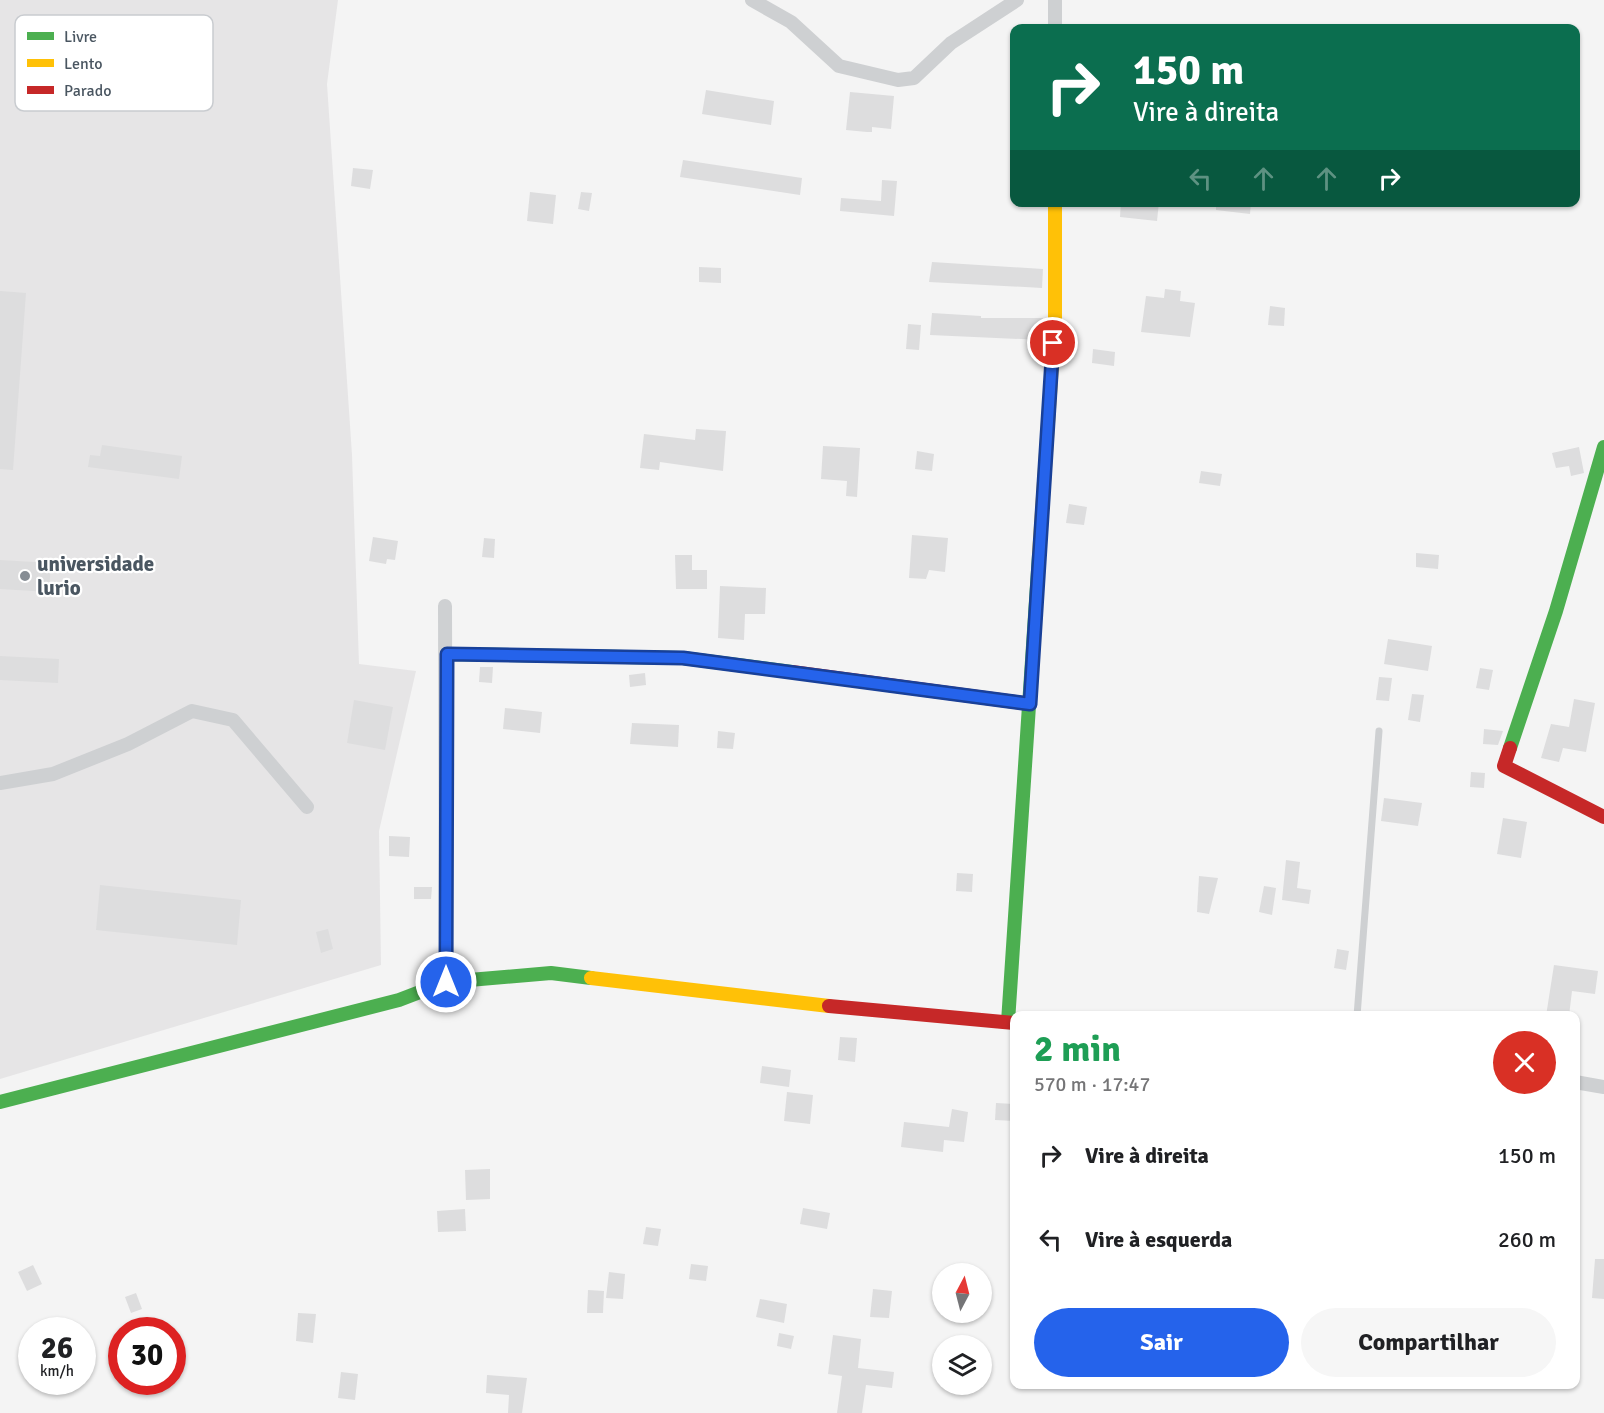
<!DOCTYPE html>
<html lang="pt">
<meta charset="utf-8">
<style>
body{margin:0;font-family:Signika,sans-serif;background:#f6f6f6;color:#202124;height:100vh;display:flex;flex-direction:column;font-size:22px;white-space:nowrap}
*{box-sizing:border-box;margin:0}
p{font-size:20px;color:#757577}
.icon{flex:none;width:33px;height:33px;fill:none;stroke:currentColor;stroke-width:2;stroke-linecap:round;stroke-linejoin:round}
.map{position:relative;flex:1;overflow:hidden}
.details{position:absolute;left:1010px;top:1011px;width:570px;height:378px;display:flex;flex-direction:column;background:#fff;border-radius:12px;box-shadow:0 2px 4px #0004}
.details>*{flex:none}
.banner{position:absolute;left:1010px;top:24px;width:570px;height:183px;border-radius:12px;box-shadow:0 2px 4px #0004;background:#0b6e4f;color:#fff;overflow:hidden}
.needle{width:39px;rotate:7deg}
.buttons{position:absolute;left:932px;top:1263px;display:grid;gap:12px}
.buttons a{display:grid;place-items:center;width:60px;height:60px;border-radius:50%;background:#fff;box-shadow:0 2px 4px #0004;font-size:30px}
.speed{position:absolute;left:18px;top:1317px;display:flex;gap:12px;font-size:30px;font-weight:700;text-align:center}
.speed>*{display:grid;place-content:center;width:78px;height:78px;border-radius:50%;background:#fff;box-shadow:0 2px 4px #0004;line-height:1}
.speed small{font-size:15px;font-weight:400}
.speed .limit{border:9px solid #d22;background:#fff;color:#111}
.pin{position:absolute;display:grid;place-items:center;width:51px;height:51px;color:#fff;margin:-26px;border:3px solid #fff;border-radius:50%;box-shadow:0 2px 6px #0007}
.me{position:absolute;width:66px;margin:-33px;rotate:0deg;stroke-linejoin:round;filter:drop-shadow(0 0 4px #0008)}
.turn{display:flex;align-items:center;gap:21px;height:126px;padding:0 24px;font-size:27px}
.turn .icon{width:78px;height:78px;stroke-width:2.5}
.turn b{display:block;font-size:42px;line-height:51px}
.lanes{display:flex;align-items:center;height:57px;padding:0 24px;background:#0003;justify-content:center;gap:30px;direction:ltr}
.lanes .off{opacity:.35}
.round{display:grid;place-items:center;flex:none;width:63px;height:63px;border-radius:32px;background:#f6f6f6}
.head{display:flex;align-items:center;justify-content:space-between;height:102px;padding:0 24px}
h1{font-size:36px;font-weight:700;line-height:45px;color:#1e9e55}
.cta{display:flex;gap:12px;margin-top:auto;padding:12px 24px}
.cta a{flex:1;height:69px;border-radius:36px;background:#2563eb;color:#fff;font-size:24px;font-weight:700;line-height:69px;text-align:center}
.cta a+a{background:#f6f6f6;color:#202124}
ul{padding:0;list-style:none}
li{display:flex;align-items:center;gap:18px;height:84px;padding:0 24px}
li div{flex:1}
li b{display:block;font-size:22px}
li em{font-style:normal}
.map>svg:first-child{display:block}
.education{fill:#e6e5e6}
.building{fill:#ddddde}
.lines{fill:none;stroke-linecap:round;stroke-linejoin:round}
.lane{stroke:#ced0d2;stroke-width:7}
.street{stroke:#ced0d2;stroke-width:14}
.fast{stroke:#4caf50;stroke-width:14}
.slow{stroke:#ffc107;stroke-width:14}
.jam{stroke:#c62828;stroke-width:14}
.route-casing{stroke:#184099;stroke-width:15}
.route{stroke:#2563eb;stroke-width:10}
.poi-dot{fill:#868d94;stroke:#fff;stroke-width:2}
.labels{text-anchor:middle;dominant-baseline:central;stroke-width:4.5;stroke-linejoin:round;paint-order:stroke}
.poi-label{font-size:21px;font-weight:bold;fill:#4a5661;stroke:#fff;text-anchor:start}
.key{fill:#fff;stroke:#c9ccd0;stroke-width:1.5}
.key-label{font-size:16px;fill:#4a5661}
</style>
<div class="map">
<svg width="1604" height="1413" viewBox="0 0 1604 1413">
<rect width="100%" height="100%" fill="#f4f4f4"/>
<polygon class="education" points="0,0 338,0 327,84 352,455 359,664 416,671 379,831 381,965 0,1079"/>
<g class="building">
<polygon points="706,90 774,101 771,125 702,114"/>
<polygon points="850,92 894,96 891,129 872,127 872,132 867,132 846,130"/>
<polygon points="683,160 802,178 800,195 680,177"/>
<polygon points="353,168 373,170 370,189 351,186"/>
<polygon points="882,180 897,181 894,216 840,211 841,198 881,201"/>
<polygon points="530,192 556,195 553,224 527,221"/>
<polygon points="581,192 592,193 589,211 578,209"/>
<polygon points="1121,202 1159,202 1157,221 1120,217"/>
<polygon points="1216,202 1251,202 1250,214 1216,210"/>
<polygon points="932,262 1043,269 1042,288 929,282"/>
<polygon points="699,267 721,268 721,283 699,282"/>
<polygon points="1165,289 1181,291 1180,301 1195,303 1190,337 1141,332 1146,296 1164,298"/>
<polygon points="0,291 26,293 13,470 0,469"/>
<polygon points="1270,306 1285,308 1284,326 1268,325"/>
<polygon points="932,313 981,316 981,318 1043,318 1042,340 930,335"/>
<polygon points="908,324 921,325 919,350 906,349"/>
<polygon points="1093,349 1115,352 1114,366 1092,363"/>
<polygon points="696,429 726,431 723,471 660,462 659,470 640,468 644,434 695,440"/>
<polygon points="102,445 182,456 179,479 88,467 90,455 100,456"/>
<polygon points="823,446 860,448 857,497 846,496 847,481 821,479"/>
<polygon points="1579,447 1584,473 1571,476 1569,466 1556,468 1552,453"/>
<polygon points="917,451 934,454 932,471 915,469"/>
<polygon points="1201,471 1222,474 1220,486 1199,483"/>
<polygon points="1069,504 1087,507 1084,525 1066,523"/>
<polygon points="912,535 948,538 945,572 929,570 926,579 909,578"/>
<polygon points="373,537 398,541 395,560 387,559 386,564 369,561"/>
<polygon points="484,538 495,539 494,558 482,557"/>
<polygon points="1416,553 1439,555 1438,569 1416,567"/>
<polygon points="675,555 692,555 692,570 707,570 707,589 676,589"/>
<polygon points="0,560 51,563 49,592 0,589"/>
<polygon points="720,586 766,588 765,614 745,614 744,640 718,638"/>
<polygon points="1388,639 1432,646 1428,671 1384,664"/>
<polygon points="0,656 59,659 58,683 0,680"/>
<polygon points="480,667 493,667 492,683 479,682"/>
<polygon points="1480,668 1493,670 1489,690 1476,688"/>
<polygon points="645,673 646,685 630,687 629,675"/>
<polygon points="1379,677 1392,678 1389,701 1376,700"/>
<polygon points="1412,694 1424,695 1420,722 1408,720"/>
<polygon points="1574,699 1595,703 1586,752 1563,748 1559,762 1541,758 1551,724 1569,727"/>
<polygon points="354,700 393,707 385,750 347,743"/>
<polygon points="505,708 542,712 540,733 503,729"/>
<polygon points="632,723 679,725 678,747 630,744"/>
<polygon points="1484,729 1503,731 1498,745 1483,744"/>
<polygon points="718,731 735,733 733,749 717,748"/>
<polygon points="1471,772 1485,773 1484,788 1470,787"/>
<polygon points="1384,798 1422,803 1418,826 1381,821"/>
<polygon points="1503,818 1527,822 1521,858 1497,854"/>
<polygon points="389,836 410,837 409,857 389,856"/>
<polygon points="1286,860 1300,862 1297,888 1311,890 1309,904 1282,900"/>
<polygon points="957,873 973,874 972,892 956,891"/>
<polygon points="1199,876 1218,878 1209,914 1197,912"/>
<polygon points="100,885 241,900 237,945 96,930"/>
<polygon points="1264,886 1276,888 1272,915 1259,912"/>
<polygon points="414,887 432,887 431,899 414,899"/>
<polygon points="328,929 333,949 321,953 316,932"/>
<polygon points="1337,949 1349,951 1346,970 1334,968"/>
<polygon points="1554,965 1598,971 1595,994 1572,991 1569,1016 1546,1016"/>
<polygon points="840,1037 857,1038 855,1062 838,1060"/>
<polygon points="762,1066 791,1070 789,1087 760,1083"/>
<polygon points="787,1092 813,1095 810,1124 784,1121"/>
<polygon points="996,1103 1014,1104 1014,1121 995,1120"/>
<polygon points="952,1109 968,1112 964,1142 944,1140 943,1152 901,1147 904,1122 949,1127"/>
<polygon points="490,1169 490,1199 466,1200 465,1170"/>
<polygon points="803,1208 830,1213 827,1229 800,1224"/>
<polygon points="465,1209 466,1231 438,1232 437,1211"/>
<polygon points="646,1227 661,1229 658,1246 643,1244"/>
<polygon points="1595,1259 1604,1259 1604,1299 1592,1298"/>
<polygon points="691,1264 708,1266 706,1281 689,1279"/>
<polygon points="33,1265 42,1284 27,1291 18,1272"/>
<polygon points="609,1272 625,1274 623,1299 606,1298"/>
<polygon points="873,1289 892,1291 889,1318 870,1317"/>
<polygon points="588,1290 604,1291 603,1313 587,1313"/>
<polygon points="136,1293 142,1309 131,1313 125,1297"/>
<polygon points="760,1299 787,1304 784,1323 756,1317"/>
<polygon points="298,1313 316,1314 313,1343 296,1341"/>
<polygon points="779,1333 794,1336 791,1349 777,1346"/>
<polygon points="833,1335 861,1339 858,1368 894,1372 892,1388 866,1385 862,1413 837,1413 842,1376 828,1374"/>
<polygon points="341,1372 358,1374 355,1400 338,1398"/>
<polygon points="487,1375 527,1378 522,1413 508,1413 509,1395 486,1393"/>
</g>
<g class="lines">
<polyline class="lane" points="1357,1016 1379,731"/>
<g class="street">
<polyline points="752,0 791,22 839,66 898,80 914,78 951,43 1017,0"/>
<polyline points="1055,28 1055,0"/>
<polyline points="445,606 446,982"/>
<polyline points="0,783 53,774 128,744 192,711 233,720 307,807"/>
<polyline points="1575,1082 1604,1087"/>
</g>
<g class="fast">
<polyline points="447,654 683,658 792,672"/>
<polyline points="1510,748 1556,611 1604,447"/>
<polyline points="1008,1022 1039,555"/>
<polyline points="0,1102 399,1000 446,982 551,973 591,978"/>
</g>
<g class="slow">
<polyline points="1039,555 1055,321 1055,202"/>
<polyline points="591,978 829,1006"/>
</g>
<g class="jam">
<polyline points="792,672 1030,704"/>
<polyline points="1510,748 1504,766 1604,817"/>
<polyline points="829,1006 1014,1023"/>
</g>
</g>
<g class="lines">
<g class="route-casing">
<polyline id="route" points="446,982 447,654 683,658 1030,704 1053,343"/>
</g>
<use href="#route" class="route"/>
</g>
<circle class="poi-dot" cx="25" cy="576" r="6"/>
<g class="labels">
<g class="poi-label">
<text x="37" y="564">universidade<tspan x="37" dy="24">lurio</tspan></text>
</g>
</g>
<rect x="15" y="15" width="198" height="96" rx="9" class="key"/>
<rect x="27" y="32" width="27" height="8" fill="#4caf50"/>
<rect x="27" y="59" width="27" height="8" fill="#ffc107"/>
<rect x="27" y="86" width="27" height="8" fill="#c62828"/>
<g class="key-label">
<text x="64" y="42">Livre</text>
<text x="64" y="69">Lento</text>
<text x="64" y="96">Parado</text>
</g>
</svg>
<div class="buttons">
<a><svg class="needle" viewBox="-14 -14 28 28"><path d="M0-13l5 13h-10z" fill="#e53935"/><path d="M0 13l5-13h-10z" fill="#757577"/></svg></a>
<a><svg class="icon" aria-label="layers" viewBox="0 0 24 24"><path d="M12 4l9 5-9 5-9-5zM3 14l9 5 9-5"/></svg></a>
</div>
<div class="speed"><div>26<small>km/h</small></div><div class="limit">30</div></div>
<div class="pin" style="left:1053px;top:343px;background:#d93025"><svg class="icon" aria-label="arrive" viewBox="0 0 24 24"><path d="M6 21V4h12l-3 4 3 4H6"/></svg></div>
<svg class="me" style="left:446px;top:982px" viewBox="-20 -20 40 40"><circle r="17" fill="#2563eb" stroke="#fff" stroke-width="3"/><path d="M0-11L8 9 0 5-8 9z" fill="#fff"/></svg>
<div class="banner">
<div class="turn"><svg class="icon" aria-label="right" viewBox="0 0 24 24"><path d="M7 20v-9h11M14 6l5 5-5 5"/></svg><div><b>150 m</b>Vire à direita</div></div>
<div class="lanes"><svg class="icon off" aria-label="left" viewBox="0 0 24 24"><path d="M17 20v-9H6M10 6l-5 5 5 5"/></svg><svg class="icon off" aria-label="ahead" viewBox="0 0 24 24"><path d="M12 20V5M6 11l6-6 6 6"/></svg><svg class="icon off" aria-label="ahead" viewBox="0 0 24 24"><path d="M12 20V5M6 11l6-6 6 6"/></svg><svg class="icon" aria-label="right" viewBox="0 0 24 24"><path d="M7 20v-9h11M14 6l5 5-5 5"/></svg></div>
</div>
<section class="details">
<div class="head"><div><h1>2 min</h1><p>570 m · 17:47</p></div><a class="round" style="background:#d93025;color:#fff"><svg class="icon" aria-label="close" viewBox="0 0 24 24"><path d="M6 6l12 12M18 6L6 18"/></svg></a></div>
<ul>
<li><svg class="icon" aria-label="right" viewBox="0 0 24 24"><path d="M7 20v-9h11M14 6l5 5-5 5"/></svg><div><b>Vire à direita</b></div><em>150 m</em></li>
<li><svg class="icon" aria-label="left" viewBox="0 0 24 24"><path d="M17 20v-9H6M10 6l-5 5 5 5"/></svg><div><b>Vire à esquerda</b></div><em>260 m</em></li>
</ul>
<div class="cta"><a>Sair</a><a>Compartilhar</a></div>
</section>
</div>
